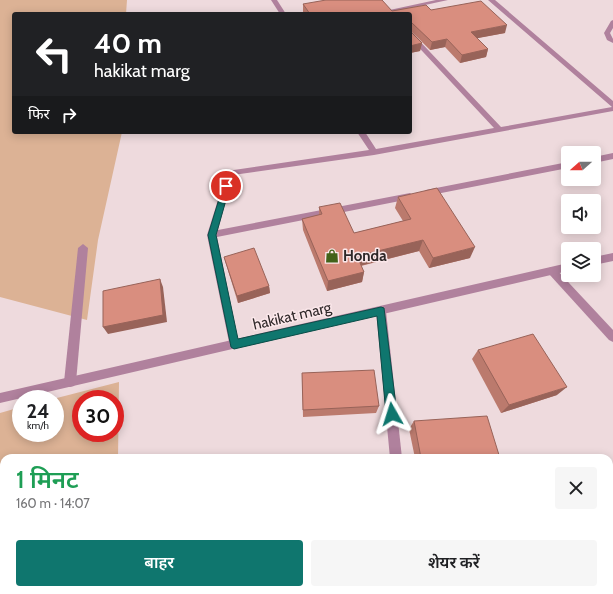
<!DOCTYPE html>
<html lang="hi">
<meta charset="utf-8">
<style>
body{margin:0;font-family:Cabin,"Noto Sans Devanagari",sans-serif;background:#f6f6f6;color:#202124;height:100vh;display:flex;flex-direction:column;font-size:15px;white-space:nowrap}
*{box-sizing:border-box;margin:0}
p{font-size:13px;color:#757577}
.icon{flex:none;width:22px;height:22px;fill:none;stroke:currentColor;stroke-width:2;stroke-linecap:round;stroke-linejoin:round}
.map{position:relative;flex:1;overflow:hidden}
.sheet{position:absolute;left:0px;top:454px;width:613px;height:140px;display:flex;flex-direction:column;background:#fff;border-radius:12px 12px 0 0;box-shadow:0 2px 10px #0003}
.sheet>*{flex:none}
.banner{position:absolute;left:12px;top:12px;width:400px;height:122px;border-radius:4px;box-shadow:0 2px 10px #0003;background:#202124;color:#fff;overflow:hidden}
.needle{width:26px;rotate:249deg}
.controls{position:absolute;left:561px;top:146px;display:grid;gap:8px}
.controls a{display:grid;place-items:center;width:40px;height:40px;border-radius:4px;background:#fff;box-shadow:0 2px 10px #0003;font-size:20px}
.speed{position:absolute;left:12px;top:390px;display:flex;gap:8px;font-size:20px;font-weight:700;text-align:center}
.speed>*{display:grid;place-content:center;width:52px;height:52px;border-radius:50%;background:#fff;box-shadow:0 2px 10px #0003;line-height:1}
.speed small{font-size:10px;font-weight:400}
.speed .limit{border:6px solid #d22;background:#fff;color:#111}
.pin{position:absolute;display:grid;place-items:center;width:34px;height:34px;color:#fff;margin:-17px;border:2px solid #fff;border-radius:50%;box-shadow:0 1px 4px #0007}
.me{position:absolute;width:44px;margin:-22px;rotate:354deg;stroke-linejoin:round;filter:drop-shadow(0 0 3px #0008)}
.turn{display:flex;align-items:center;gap:14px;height:84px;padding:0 16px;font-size:18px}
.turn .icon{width:52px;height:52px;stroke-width:2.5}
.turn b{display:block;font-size:28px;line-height:34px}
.then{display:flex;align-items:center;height:38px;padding:0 16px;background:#0003;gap:8px;font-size:15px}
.round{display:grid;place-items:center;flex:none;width:42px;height:42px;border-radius:4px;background:#f6f6f6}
.headline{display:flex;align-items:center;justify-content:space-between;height:68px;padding:0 16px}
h1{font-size:24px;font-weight:600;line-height:30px;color:#1e9e55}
.action{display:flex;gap:8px;margin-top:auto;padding:8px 16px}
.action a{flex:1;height:46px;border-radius:4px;background:#0f766e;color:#fff;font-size:16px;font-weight:600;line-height:46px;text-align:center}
.action a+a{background:#f6f6f6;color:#202124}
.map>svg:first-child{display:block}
.green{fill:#dcb295;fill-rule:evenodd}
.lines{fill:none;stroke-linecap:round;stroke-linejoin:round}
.minor{fill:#b0819d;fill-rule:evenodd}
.tertiary{fill:#b0819d;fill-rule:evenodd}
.wall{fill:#bb7a6d}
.shaded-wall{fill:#986359}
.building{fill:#d98e7f;stroke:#986359}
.route{fill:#0f766e;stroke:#0a4d48}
.labels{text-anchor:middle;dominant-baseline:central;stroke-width:3;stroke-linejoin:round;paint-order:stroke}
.poi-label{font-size:15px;font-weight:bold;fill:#2e2728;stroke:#fbe7ea;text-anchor:start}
.street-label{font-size:15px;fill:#2e2728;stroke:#fbe7ea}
</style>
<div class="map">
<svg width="613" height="594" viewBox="0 0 613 594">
<rect width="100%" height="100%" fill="#eedadd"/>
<g class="green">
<polygon points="0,0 127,0 126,14 14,14 14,132 122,132 98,240 87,320 0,297"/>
<path d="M119 382 118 458H4V590H116V594H0V413L21 407V433H55V399H53ZM81 399H115V433H81Z"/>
</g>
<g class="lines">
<g class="minor">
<polygon points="271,0 277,0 286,14 280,14"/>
<polygon points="436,0 448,0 388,13 385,11"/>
<polygon points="488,0 495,0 613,101 613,111 374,155 233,175 218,230 410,193 414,196 410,199 217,237 239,344 238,347 234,349 230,347 207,235 227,171 369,150 357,132 365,132 376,149 494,128 410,38 410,32 412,33 501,127 612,107"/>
<polygon points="613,20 613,28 610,33 613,39 613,43 607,40 604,33 611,21"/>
<polygon points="613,153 613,159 594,163 594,157"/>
<polygon points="568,162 568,168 426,196 422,193 426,190"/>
<polygon points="83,244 88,248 76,382 74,386 70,387 66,386 64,382 78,248"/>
<polygon points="552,267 555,268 613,330 613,342 609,340 549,274 547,271 549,268"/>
<polygon points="381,307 385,308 386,311 402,458 390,458 376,311 377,308"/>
<polygon points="613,516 613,558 609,556 609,518"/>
<polygon points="403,590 417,590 418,594 404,594"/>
</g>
<g class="tertiary">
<polygon points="613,253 613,261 594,265 594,257"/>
<polygon points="568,263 568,271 0,403 0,393"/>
</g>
</g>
<g class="wall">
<polygon points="303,4 392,11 431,10 505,33 477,38 488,49 486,57 460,63 445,47 430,50 411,31 422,43 420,51 410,53 410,14 304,14 303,12"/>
<polygon points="398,197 470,258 429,268 419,251 361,266 364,272 362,282 327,291 303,230 302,219 319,215 319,207 354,233 403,221 395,208"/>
<polygon points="224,257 269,286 270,293 238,303 226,264"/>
<polygon points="478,350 557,395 501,413 472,359"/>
<polygon points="302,373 379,406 376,413 303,417"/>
<polygon points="414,421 499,455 494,458 415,458 409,429"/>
</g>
<g class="shaded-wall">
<polygon points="412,23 411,31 410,31 410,24"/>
<polygon points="507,25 505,33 468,40 471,32"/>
<polygon points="447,39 445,47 430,50 432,42"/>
<polygon points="422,43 420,51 410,53 410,46"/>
<polygon points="488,49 486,57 460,63 462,55"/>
<polygon points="423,240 419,251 355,267 357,256"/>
<polygon points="475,247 470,258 429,268 433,258"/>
<polygon points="364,272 362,282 327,291 328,281"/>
<polygon points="160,279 163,287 167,322 108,334 103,327"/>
<polygon points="269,286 270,293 238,303 237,296"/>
<polygon points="567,387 557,395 501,413 509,405"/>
</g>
<g class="building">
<polygon points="326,0 382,0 392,11 426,5 431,10 481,1 507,25 471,32 488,49 462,55 447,39 432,42 412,23 410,24 410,14 310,14 303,4"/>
<polygon points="410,25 410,31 422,43 410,46"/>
<polygon points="437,188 475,247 433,258 423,240 357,256 364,272 328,281 302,219 322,214 319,207 340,203 354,233 411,219 398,197"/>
<polygon points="254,248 269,286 237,296 224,257"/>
<polygon points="160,279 163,315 103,327 103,291"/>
<polygon points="533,334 567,387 509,405 478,350"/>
<polygon points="374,370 379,406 303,410 302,373"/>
<polygon points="487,416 499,455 454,458 421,458 414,421"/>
</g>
<polygon class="route" points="226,183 230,186 216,235 238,339 381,307 384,308 397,414 395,418 392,419 388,418 386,414 377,316 234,349 231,347 208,235 223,186"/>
<defs>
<g id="shop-bare" transform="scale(1.08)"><path d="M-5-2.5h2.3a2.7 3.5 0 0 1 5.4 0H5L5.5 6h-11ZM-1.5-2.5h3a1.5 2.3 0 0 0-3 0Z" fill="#416219" stroke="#fbe7ea" stroke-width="2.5" paint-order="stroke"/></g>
</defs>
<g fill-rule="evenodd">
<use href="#shop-bare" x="332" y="256"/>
</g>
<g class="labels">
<g class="poi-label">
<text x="343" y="256">Honda</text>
</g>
<g class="street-label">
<text transform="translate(292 316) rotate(-13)">hakikat marg</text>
</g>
</g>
</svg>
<div class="controls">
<a><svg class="needle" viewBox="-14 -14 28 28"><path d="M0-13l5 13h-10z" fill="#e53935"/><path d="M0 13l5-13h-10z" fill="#757577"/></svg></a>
<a><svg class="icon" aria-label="sound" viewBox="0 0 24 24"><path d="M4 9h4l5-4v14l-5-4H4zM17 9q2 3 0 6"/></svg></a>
<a><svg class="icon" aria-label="layers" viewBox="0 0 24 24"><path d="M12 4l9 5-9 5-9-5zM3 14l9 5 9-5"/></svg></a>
</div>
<div class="speed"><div>24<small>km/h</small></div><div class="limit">30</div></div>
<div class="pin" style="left:226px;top:186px;background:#d93025"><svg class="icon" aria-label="arrive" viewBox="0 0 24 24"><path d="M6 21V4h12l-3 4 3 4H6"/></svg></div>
<svg class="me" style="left:392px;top:414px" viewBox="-20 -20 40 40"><path d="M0-17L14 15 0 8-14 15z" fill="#0f766e" stroke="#fff" stroke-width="4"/></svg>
<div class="banner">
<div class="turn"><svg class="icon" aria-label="left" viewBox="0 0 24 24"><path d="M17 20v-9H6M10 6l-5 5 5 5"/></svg><div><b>40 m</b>hakikat marg</div></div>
<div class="then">फिर<svg class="icon" aria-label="right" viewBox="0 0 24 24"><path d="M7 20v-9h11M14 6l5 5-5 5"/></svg></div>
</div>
<section class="sheet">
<div class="headline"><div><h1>1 मिनट</h1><p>160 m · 14:07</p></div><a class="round"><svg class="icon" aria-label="close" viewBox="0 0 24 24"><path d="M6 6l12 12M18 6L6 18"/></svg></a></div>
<div class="action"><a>बाहर</a><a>शेयर करें</a></div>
</section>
</div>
